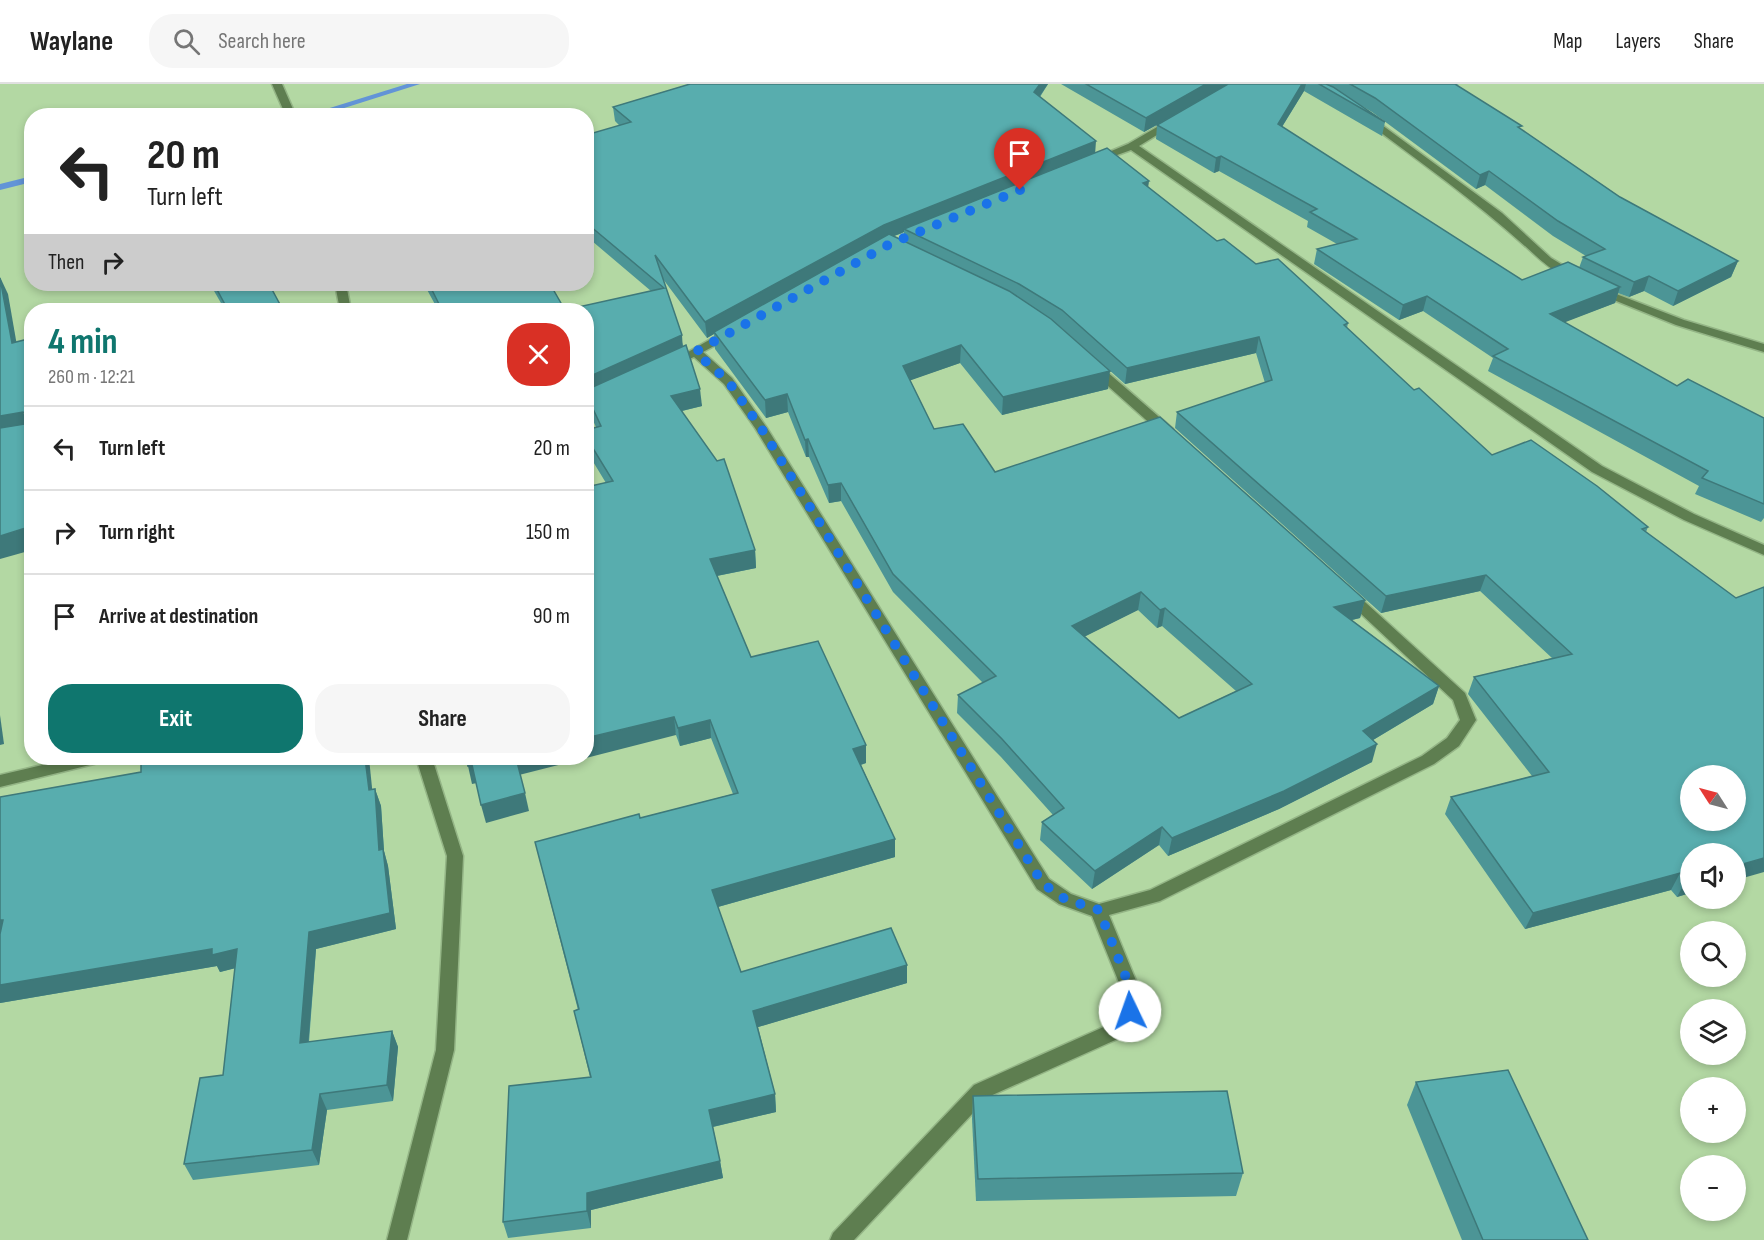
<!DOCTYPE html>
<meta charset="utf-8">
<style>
body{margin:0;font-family:"Sofia Sans Condensed",sans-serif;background:#f6f6f6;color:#222;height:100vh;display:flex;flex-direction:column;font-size:22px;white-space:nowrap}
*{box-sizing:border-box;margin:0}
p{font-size:20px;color:#767676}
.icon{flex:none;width:33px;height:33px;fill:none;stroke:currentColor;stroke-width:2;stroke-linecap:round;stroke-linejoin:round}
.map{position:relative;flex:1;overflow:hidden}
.side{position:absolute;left:24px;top:219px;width:570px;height:462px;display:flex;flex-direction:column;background:#fff;border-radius:24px;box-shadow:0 3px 9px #0003}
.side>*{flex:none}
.hud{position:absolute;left:24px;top:24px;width:570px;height:183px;border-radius:24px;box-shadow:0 3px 9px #0003;background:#fff;color:#222;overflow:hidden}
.needle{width:39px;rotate:306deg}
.controls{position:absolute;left:1680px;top:681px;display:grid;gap:12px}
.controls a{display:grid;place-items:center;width:66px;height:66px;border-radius:50%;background:#fff;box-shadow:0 3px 9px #0003;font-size:30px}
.pin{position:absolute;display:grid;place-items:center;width:51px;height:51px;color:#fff;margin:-62px -26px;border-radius:50% 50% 50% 0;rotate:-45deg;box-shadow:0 0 6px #0007}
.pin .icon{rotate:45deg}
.me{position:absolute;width:66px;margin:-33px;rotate:357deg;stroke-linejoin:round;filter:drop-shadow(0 0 4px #0008)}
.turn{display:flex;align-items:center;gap:21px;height:126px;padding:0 24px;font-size:27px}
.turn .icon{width:78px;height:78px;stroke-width:2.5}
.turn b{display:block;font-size:42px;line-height:51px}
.then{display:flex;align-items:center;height:57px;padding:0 24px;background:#0003;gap:12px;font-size:22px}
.round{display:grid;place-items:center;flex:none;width:63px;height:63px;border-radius:24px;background:#f6f6f6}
.headline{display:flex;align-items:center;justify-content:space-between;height:102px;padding:0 24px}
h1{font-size:36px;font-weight:700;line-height:45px;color:#0f766e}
.cta{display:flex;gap:12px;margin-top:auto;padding:12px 24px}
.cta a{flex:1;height:69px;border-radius:24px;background:#0f766e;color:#fff;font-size:24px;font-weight:700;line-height:69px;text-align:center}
.cta a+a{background:#f6f6f6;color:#222}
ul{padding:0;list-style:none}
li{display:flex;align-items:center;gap:18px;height:84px;padding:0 24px;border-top:2px solid #e0e0e0}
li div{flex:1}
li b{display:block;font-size:22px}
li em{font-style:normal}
header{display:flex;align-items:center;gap:36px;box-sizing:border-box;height:84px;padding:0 30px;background:#fff;border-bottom:2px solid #e0e0e0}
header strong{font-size:28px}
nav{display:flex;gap:33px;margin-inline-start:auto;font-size:21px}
.search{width:420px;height:54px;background:#f6f6f6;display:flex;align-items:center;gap:15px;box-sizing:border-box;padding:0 21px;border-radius:24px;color:#767676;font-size:22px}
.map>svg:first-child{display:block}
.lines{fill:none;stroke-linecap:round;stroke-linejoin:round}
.stream{fill:#6294d7;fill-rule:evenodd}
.minor-casing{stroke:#94b586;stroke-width:3}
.minor{fill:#5e7e50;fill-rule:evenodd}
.wall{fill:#4c9596;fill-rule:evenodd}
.shaded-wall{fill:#3e797a}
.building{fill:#58adae;stroke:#3e797a;stroke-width:1.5;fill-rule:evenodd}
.route{stroke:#1a73e8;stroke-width:10;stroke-dasharray:0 18}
</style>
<header>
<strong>Waylane</strong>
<div class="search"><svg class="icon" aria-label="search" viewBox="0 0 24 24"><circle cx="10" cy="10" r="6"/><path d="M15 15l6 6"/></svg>Search here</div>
<nav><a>Map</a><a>Layers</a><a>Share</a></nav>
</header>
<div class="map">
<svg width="1764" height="1156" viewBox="0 0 1764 1156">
<rect width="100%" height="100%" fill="#b3d8a3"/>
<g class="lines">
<g class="stream">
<polygon points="407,0 420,0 319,32 304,32"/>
<polygon points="32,92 32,98 0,106 0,100"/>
</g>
<g class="minor-casing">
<g id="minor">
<polygon points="272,0 282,0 296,32 286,32"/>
<path d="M1365 33H1371L1502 129 1551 174 1579 191V195C1566 198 1545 180 1536 172 1482 122 1423 80 1365 37Z"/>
<polygon points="1169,36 1178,38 1139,62 1602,382 1694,430 1764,461 1764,471 1684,436 1592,388 1131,66 1095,79 1090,76 1128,60"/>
<polygon points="335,200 346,200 351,226 340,226"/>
<polygon points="1598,203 1684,236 1764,260 1764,268 1676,241 1594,208 1594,204"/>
<polygon points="732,243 736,244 736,250 703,268 732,294 767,344 1049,795 1071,810 1099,820 1150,806 1422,672 1447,654 1460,636 1453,616 1344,514 1342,511 1344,508 1354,508 1465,609 1476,636 1459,662 1434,680 1160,817 1109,831 1142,911 1136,932 1122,953 988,1013 854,1156 830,1156 833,1149 974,1001 1108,941 1121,924 1124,911 1092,832 1059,820 1037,805 755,344 724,300 694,273 687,276 681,272"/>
<polygon points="1094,279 1098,280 1173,345 1174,348 1173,351 1163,351 1090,286 1088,283"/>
<polygon points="72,674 102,674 100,678 94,680 0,703 0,691"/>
<polygon points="416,674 432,674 463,772 454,966 407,1156 387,1156 436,966 447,772"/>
</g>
</g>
<use href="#minor" class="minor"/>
</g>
<g class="wall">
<path d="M690 0H1048L1040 13 1095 68 1148 103 1217 157 1256 180 1348 239 1347 244 1414 306 1492 371 1648 443 1646 448 1690 770V809L1677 813 1671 806 1525 845 1445 730 1451 713 1532 692 1468 610 1474 593 1552 574 1480 507 1381 529 1175 344 1177 328 1265 299 1256 269 1125 300 1057 240 1108 305 1002 331 960 279 910 296 934 345 995 388 1365 516 1360 534 1352 536 1439 602 1433 620 1373 656 1372 678 1279 725 1168 772 1159 761 1092 805 1040 756 1042 738 1053 731 1001 673 957 629 958 611 983 599 893 508 841 417 829 419 809 373H806L788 328 766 334 715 265 714 250 707 254 663 195 683 262 702 322 682 327 755 466 756 484 717 492 751 573 866 661V679L861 681 895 755V773L718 823 741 888 907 899 758 943 775 1010 776 1028 713 1043 720 1077 723 1094 591 1126V1144L508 1154 503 1138 590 993 574 927 578 926 535 758 640 734 733 710 711 654 680 662 676 651 606 399 586 366V346L596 343 587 324 586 318V226H438L424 200H550L565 226 651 207 592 157 586 158V51L620 42 615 37 613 23ZM904 148V157L894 152 900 150ZM1138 526 1157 544 1162 542 1236 607 1179 634 1085 552Z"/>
<path d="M1061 0H1459L1456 1 1620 113 1738 177 1731 193 1673 222 1644 207 1629 213 1618 209 1615 219 1564 238 1677 302 1764 334V434L1761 438 1695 410 1699 402 1488 287 1493 274 1423 227 1399 236 1314 180 1317 165 1337 160 1307 143 1308 137 1219 87 1214 89 1156 55 1157 41 1144 48ZM1304 7 1382 52 1385 38 1360 21 1372 28 1476 105 1485 101 1553 152 1586 172 1583 173 1579 184 1522 196 1282 43Z"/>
<polygon points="210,200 269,200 283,226 225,226"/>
<polygon points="375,705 381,722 384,767 388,782 396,845 316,865 309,958 392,947 398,963 393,1017 327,1026 319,1081 193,1096 184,1080 223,991 235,884 220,888 217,882 0,919 0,713"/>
<polygon points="1416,998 1588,1156 1462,1156 1407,1021"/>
<polygon points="973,1012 1243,1089 1236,1112 976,1117 972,1035"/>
</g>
<g class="shaded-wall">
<polygon points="1040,0 1048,0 1033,22 1034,8"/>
<polygon points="1206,0 1228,0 1144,48 1146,34"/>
<polygon points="1302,0 1306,0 1304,7 1275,54 1278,40"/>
<polygon points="1096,57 1095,71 904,145 904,148 884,156 714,248 714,250 707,254 705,238 884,141"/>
<polygon points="1221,72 1219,87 1214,89 1216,74"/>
<polygon points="1489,87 1485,101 1476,105 1480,91"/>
<polygon points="1149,97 1147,112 1143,99"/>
<polygon points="590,142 592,157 586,158 586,143"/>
<polygon points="1738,177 1731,193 1673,222 1678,207"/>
<polygon points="1649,192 1644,207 1629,213 1634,198"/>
<polygon points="0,193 8,210 20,279 12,259"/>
<polygon points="1620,203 1615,219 1545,246 1550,230"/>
<polygon points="1427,212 1423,227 1399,236 1403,221"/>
<polygon points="682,251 683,266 587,310 586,294"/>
<polygon points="1259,253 1256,269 1125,300 1127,284"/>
<polygon points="961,261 960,279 903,299 903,282"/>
<polygon points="1110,287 1108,305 1002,331 1003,313"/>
<polygon points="700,305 702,322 673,329 671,312"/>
<polygon points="787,310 788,328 766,334 765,316"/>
<polygon points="23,328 32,348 0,354 0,332"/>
<polygon points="808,355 809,373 806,373 805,356"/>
<polygon points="841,399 841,417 829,419 828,401"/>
<polygon points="32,442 32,466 0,475 0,452"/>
<polygon points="755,466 756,484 711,493 710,475"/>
<polygon points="1486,491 1480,507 1381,529 1386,512"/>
<polygon points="1141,508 1138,526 1070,560 1072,542"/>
<polygon points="1365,516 1360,534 1330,541 1334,523"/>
<polygon points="1165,524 1162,542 1157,544 1160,526"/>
<polygon points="1439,602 1433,620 1358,665 1363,647"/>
<polygon points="0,631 4,660 0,661"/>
<polygon points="674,633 676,651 586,674 586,654"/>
<polygon points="710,636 711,654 680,662 678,644"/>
<polygon points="1377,660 1372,678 1279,725 1168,772 1172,754"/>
<polygon points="866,661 866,679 853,683 853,665"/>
<polygon points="365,674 369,674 374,723 369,706"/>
<polygon points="516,674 586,674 519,691"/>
<polygon points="472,681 477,699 472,700 468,682"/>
<polygon points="375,705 381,722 384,767 388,782 396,845 316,865 307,975 300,959 309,848 379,766"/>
<polygon points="525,709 529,727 486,739 481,721"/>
<polygon points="1162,743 1159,761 1092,805 1095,787"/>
<polygon points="895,755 895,773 714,824 712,806"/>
<polygon points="1764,774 1764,788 1736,796 1736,782"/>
<polygon points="1680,789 1671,806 1525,845 1533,829"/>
<polygon points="1690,795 1690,809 1677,813 1686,796"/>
<polygon points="0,836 3,836 0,855"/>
<polygon points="212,865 237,865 244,882 220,888 217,882 0,919 0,901"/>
<polygon points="907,881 907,899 755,944 753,927"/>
<polygon points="392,947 398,963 393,1017 387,1001"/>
<polygon points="320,1010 327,1026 319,1081 312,1066"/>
<polygon points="775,1010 776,1028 712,1043 709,1026"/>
<polygon points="720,1077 723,1094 591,1126 591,1144 587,1127 587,1109"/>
</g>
<g class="building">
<polygon points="690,0 1040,0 1034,8 1096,57 884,141 705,238 655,171 682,251 586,294 586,226 442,226 429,200 550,200 565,226 664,204 590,142 586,143 586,51 631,38 613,23"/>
<polygon points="1086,0 1206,0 1146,34"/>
<polygon points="1228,0 1302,0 1278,40 1522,196 1568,178 1620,203 1550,230 1677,302 1688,295 1764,334 1764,420 1702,394 1708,387 1493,272 1508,265 1427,212 1403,221 1317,165 1357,155 1310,128 1317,125 1221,72 1216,74 1157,41"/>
<polygon points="1319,0 1326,0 1333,3 1385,38"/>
<polygon points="1350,0 1455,0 1522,42 1518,43 1620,113 1738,177 1678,207 1649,192 1634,198 1628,195 1583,173 1605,165 1558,137 1489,87 1480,91 1375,14"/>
<path d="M1107 64 1149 97 1143 99 1217 157 1224 155 1256 180 1278 175 1348 239 1344 241 1414 306 1419 304 1492 371 1531 356 1597 402 1648 443 1642 445 1736 514 1764 503V774L1736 782V770H1690V795L1686 796 1680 789 1533 829 1451 713 1549 688 1474 593 1572 570 1486 491 1386 512 1177 328 1272 296 1259 253 1127 284 1062 226 1019 200 904 145ZM1690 692H1736V736H1690Z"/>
<path d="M889 150 1009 207 1051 235 1110 287 1003 313 961 261 903 282 934 345 963 340 995 388 1160 333 1365 516 1334 523 1439 602 1363 647 1377 660 1284 707 1172 754 1162 743 1095 787 1042 738 1064 724 1002 655 958 611 996 592 893 490 841 399 828 401 808 355 805 356 787 310 765 316 714 248ZM1141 508 1160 526 1165 524 1252 600 1179 634 1072 542Z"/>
<polygon points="0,194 12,259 32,254 32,442 0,452 0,344 24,340 25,330 23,328 0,332"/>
<polygon points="214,200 269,200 283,226 228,226"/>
<polygon points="686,261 700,305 671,312 717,377 724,375 755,466 710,475 751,573 818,557 866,661 853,665 895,755 712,806 741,888 891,844 907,881 753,927 775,1010 709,1026 720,1077 587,1109 587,1127 503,1138 509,1002 591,993 574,927 579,925 535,758 639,730 640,734 738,709 710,636 678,644 674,633 586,654 586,403 613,397 586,353 586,346 601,342 586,310 586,306"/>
<polygon points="141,674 365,674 369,706 375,705 379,766 383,765 390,829 309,848 300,959 392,947 387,1001 320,1010 312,1066 184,1080 200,994 223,991 237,865 212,871 212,865 0,901 0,850 3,836 0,836 0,713 141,688"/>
<polygon points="466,674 516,674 525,709 481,721 472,681 468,682"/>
<polygon points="1508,986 1588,1156 1483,1156 1416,998"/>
<polygon points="1227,1007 1243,1089 978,1095 973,1012"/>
</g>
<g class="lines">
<polyline class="route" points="1020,106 890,160 695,268 728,297 761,344 1043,800 1065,815 1099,826 1133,911 1130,927"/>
</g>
</svg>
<div class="controls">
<a><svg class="needle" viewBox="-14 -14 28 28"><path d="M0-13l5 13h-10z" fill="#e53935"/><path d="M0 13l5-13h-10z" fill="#767676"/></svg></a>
<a><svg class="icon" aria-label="sound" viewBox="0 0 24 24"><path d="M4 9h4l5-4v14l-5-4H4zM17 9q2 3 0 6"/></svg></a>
<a><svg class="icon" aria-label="search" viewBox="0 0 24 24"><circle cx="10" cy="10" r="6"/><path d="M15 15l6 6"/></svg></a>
<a><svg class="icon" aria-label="layers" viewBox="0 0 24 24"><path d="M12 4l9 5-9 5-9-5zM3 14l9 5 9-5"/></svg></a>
<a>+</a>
<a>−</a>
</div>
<div class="pin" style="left:1020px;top:106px;background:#d93025"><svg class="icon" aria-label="arrive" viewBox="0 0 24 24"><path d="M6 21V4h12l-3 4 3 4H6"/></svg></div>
<svg class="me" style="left:1130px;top:927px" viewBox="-20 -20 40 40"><circle r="19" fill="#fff"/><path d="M0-13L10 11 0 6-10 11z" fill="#1a73e8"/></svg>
<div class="hud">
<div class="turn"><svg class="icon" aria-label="left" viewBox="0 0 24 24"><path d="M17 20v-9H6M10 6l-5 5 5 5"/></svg><div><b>20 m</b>Turn left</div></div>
<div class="then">Then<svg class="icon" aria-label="right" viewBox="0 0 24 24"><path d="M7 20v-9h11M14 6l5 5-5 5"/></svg></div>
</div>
<section class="side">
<div class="headline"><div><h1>4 min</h1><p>260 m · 12:21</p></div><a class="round" style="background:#d93025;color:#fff"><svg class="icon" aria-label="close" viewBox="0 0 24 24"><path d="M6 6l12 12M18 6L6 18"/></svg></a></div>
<ul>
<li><svg class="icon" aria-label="left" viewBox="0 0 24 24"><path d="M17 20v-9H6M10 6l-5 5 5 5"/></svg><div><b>Turn left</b></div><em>20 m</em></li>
<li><svg class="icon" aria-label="right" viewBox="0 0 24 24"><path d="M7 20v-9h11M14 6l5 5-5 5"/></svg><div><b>Turn right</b></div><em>150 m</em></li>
<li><svg class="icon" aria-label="arrive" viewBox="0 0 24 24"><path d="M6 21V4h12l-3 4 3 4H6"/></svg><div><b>Arrive at destination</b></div><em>90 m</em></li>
</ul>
<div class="cta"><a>Exit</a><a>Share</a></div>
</section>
</div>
